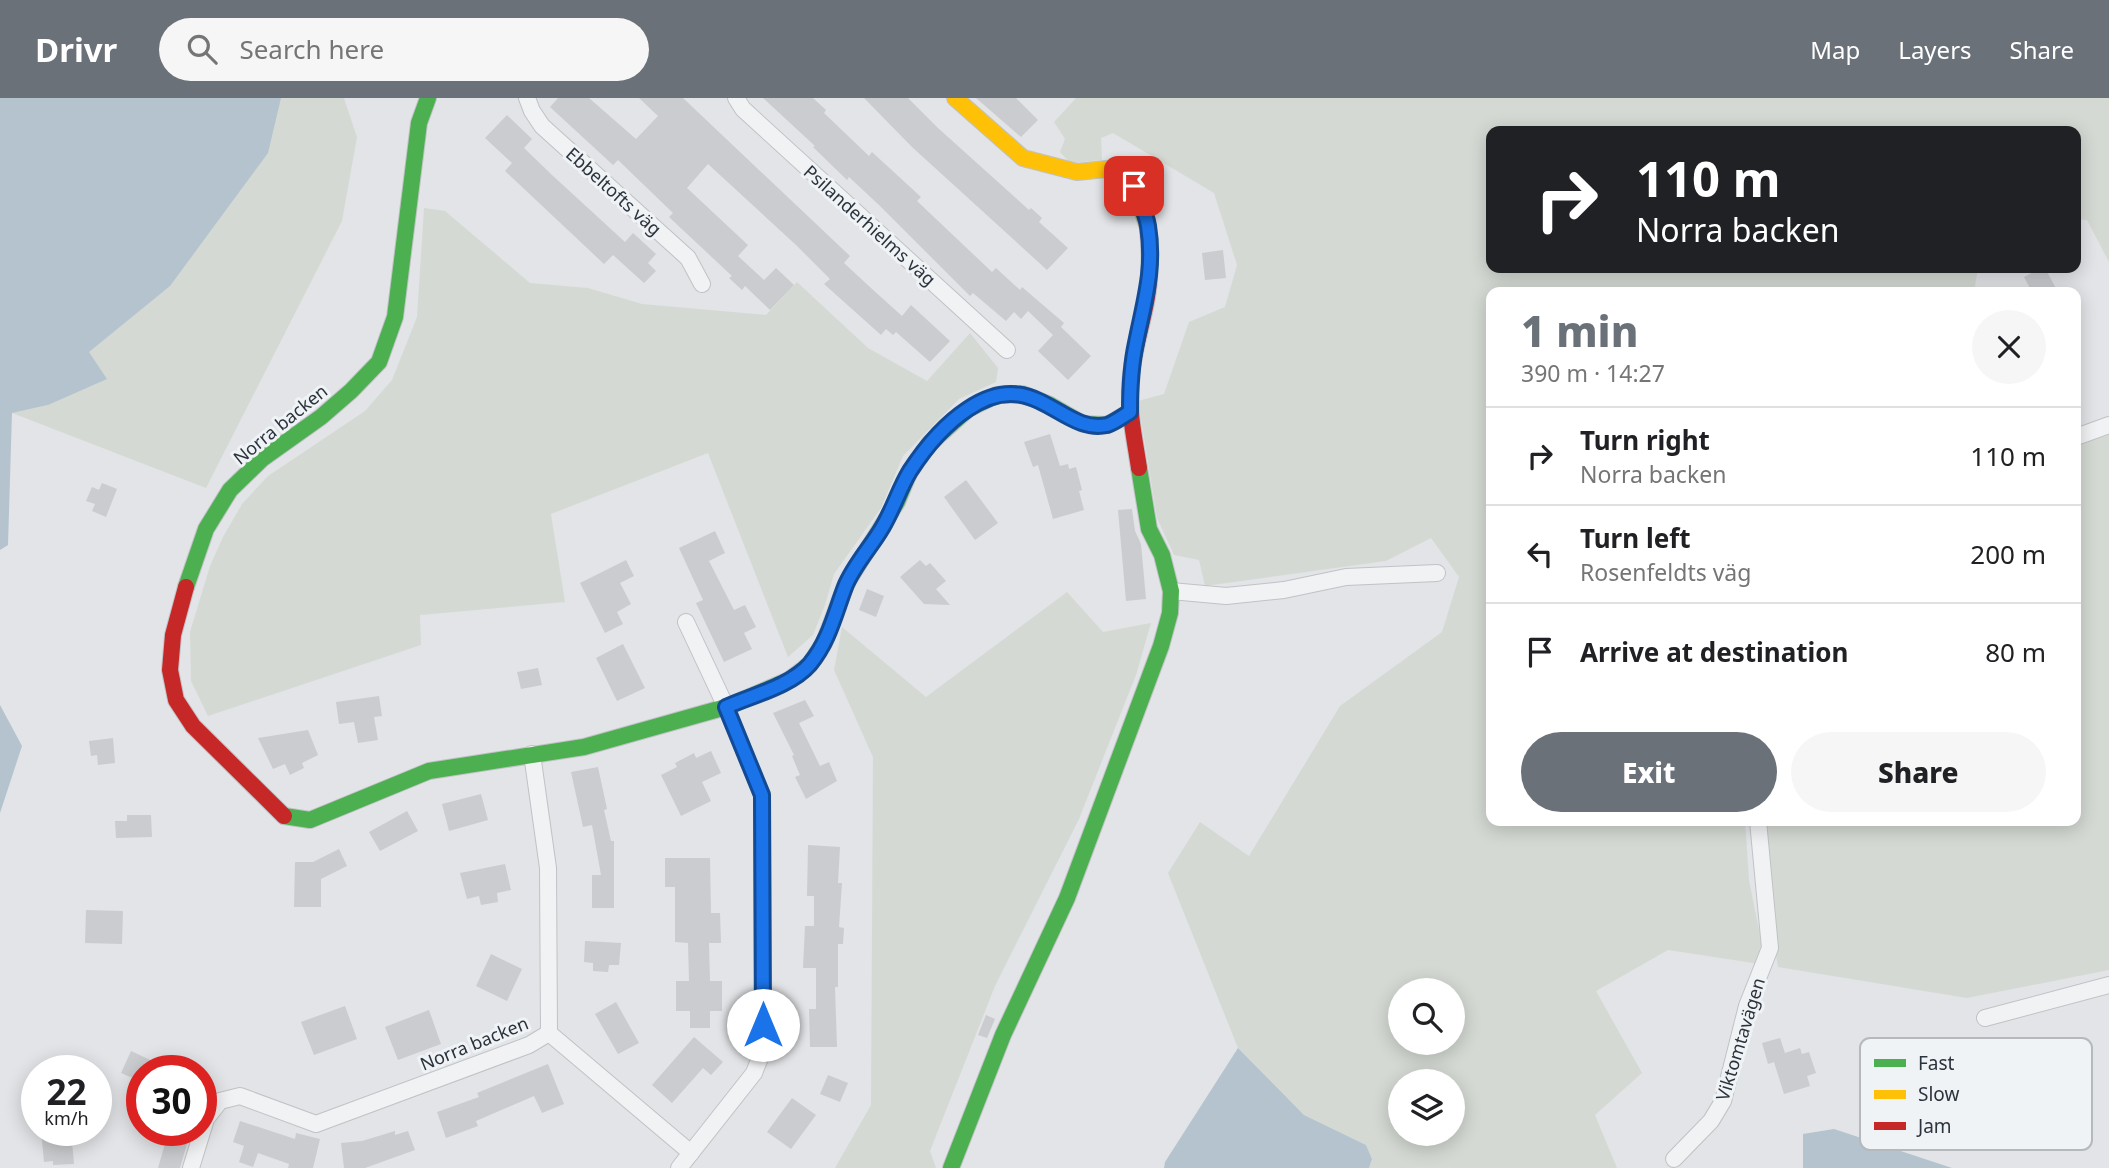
<!DOCTYPE html>
<meta charset="utf-8">
<style>
body{margin:0;font-family:"Noto Sans",sans-serif;background:#f6f6f6;color:#202124;height:100vh;display:flex;flex-direction:column;font-size:26px;white-space:nowrap}
*{box-sizing:border-box;margin:0}
p{font-size:23px;color:#757577}
.icon{flex:none;width:38px;height:38px;fill:none;stroke:currentColor;stroke-width:2;stroke-linecap:round;stroke-linejoin:round}
.map{position:relative;flex:1;overflow:hidden}
.details{position:absolute;left:1486px;top:189px;width:595px;height:539px;display:flex;flex-direction:column;background:#fff;border-radius:14px;box-shadow:0 4px 18px #0003}
.details>*{flex:none}
.top-card{position:absolute;left:1486px;top:28px;width:595px;height:147px;border-radius:14px;box-shadow:0 4px 18px #0003;background:#202124;color:#fff;overflow:hidden}
.controls{position:absolute;left:1388px;top:880px;display:grid;gap:14px}
.controls a{display:grid;place-items:center;width:77px;height:77px;border-radius:50%;background:#fff;box-shadow:0 4px 18px #0003;font-size:35px}
.speed{position:absolute;left:21px;top:957px;display:flex;gap:14px;font-size:35px;font-weight:700;text-align:center}
.speed>*{display:grid;place-content:center;width:91px;height:91px;border-radius:50%;background:#fff;box-shadow:0 4px 18px #0003;line-height:1}
.speed small{font-size:18px;font-weight:400}
.speed .limit{border:10px solid #d22;background:#fff;color:#111}
.pin{position:absolute;display:grid;place-items:center;width:60px;height:60px;color:#fff;margin:-30px;border-radius:14px;box-shadow:0 4px 10px #0006}
.me{position:absolute;width:77px;margin:-38px;rotate:0deg;stroke-linejoin:round;filter:drop-shadow(0 0 5px #0008)}
.turn{display:flex;align-items:center;gap:24px;height:147px;padding:0 35px;font-size:32px}
.turn .icon{width:91px;height:91px;stroke-width:2.5}
.turn b{display:block;font-size:49px;line-height:60px}
.round{display:grid;place-items:center;flex:none;width:74px;height:74px;border-radius:37px;background:#f6f6f6}
.overview{display:flex;align-items:center;justify-content:space-between;height:119px;padding:0 35px}
h1{font-size:42px;font-weight:800;line-height:52px;color:#6b7178}
.cta{display:flex;gap:14px;margin-top:auto;padding:14px 35px}
.cta a{flex:1;height:80px;border-radius:42px;background:#6b7178;color:#fff;font-size:28px;font-weight:800;line-height:80px;text-align:center}
.cta a+a{background:#f6f6f6;color:#202124}
ul{padding:0;list-style:none}
li{display:flex;align-items:center;gap:21px;height:98px;padding:0 35px;border-top:2px solid #e0e0e0}
li div{flex:1}
li b{display:block;font-size:26px}
li em{font-style:normal}
header{display:flex;align-items:center;gap:42px;box-sizing:border-box;height:98px;padding:0 35px;background:#6b7178;color:#fff}
header strong{font-size:33px}
nav{display:flex;gap:38px;margin-inline-start:auto;font-size:24px}
.search{width:490px;height:63px;background:#f6f6f6;display:flex;align-items:center;gap:18px;box-sizing:border-box;padding:0 24px;border-radius:38px;color:#757577;font-size:26px}
.map>svg:first-child{display:block}
.green{fill:#d4dad3;fill-rule:evenodd}
.water{fill:#b4c3ce}
.building{fill:#cacccf}
.lines{fill:none;stroke-linecap:round;stroke-linejoin:round}
.street-casing{stroke:#c0c2c5;stroke-width:18}
.fast-casing{stroke:#c0c2c5;stroke-width:18}
.slow-casing{stroke:#c0c2c5;stroke-width:18}
.jam-casing{stroke:#c0c2c5;stroke-width:18}
.street{stroke:#f1f2f3;stroke-width:16}
.fast{stroke:#4caf50;stroke-width:16}
.slow{stroke:#ffc107;stroke-width:16}
.jam{stroke:#c62828;stroke-width:16}
.route-casing{stroke:#114b97;stroke-width:18}
.route{stroke:#1a73e8;stroke-width:12}
.labels{text-anchor:middle;dominant-baseline:central;stroke-width:6;stroke-linejoin:round;paint-order:stroke}
.street-label{font-size:18px;fill:#2b333d;stroke:#f0f3f5}
.key{fill:#f0f3f5;stroke:#b5b9be;stroke-width:2}
.key-label{font-size:19px;fill:#2b333d}
</style>
<header>
<strong>Drivr</strong>
<div class="search"><svg class="icon" aria-label="search" viewBox="0 0 24 24"><circle cx="10" cy="10" r="6"/><path d="M15 15l6 6"/></svg>Search here</div>
<nav><a>Map</a><a>Layers</a><a>Share</a></nav>
</header>
<div class="map">
<svg width="2109" height="1070" viewBox="0 0 2109 1070">
<rect width="100%" height="100%" fill="#e2e4e7"/>
<g class="green">
<polygon points="225,0 344,0 357,39 342,123 206,390 12,315 48,307 88,254"/>
<path d="M1076 0H2109V164L2087 122 2076 121V33H1491V170H1978L1974 194H1491V723H1745L1749 782 1766 867 1668 852 1596 893 1642 975 1595 1017 1617 1070H1369L1372 1061 1366 1047 1304 1017 1238 950 1168 775 1200 724 1249 758 1340 608 1442 534 1459 479 1431 440 1386 463 1205 488 1199 462 1174 457 1157 420 1138 303 1164 296 1189 224 1225 209 1237 167 1214 95 1113 35 1101 40 1102 62 1070 65 1060 54 1065 41 1054 24ZM1400 892H1452V945H1400ZM1400 984H1452V1036H1400Z"/>
<polygon points="424,110 445,113 530,185 588,190 642,206 766,217 797,184 868,250 927,283 970,235 998,270 996,284 959,301 903,358 881,410 834,476 825,507 813,537 788,559 708,355 551,416 565,504 420,517 421,547 208,618 191,583 190,534 210,468 223,439 242,406 268,378 365,313 392,282 417,219"/>
<polygon points="2109,333 2109,872 1967,900 1778,869 1764,788 1763,723 2076,723 2076,347"/>
<polygon points="1067,494 1103,534 1151,525 1136,577 1079,721 995,888 930,1053 936,1070 835,1070 871,1007 873,659 834,572 842,529 926,599"/>
</g>
<g class="water">
<polygon points="0,0 281,0 268,55 170,188 89,254 107,281 48,307 12,315 8,447 0,452"/>
<polygon points="0,607 22,648 0,715"/>
<polygon points="1238,950 1304,1017 1366,1047 1372,1061 1369,1070 1164,1070 1165,1064"/>
<polygon points="1834,1031 1952,1070 1803,1070 1803,1036"/>
</g>
<g class="building">
<polygon points="558,0 589,0 636,41 658,18 639,0 683,0 850,158 844,165 871,190 902,218 911,207 950,243 930,264 896,234 893,237 886,231 881,237 824,186 830,181 796,147 708,66 687,90 748,147 738,158 764,182 776,170 794,187 770,212 745,188 742,192 729,180 732,178 669,119 673,115 618,62 613,67 550,9"/>
<polygon points="763,0 813,0 826,12 824,15 869,58 872,54 921,99 917,103 992,174 996,170 1020,192 1022,189 1064,225 1061,229 1091,258 1068,282 1038,253 1053,237 1028,213 1021,221 1014,214 1006,223 973,195 970,198 879,107 849,79 847,82 813,49 815,48"/>
<polygon points="864,0 908,0 938,30 1029,112 1031,110 1042,120 1039,124 1068,150 1047,172 912,49"/>
<polygon points="976,0 1016,0 1038,22 1021,39"/>
<polygon points="507,17 532,41 524,50 552,77 625,144 633,135 656,156 648,165 656,173 644,185 613,157 604,166 505,73 512,65 485,40"/>
<polygon points="1223,152 1226,180 1205,182 1202,155"/>
<polygon points="2041,170 2045,170 2058,194 2032,194 2024,179"/>
<polygon points="1050,336 1060,368 1068,366 1069,371 1076,369 1082,392 1079,393 1084,412 1053,421 1038,367 1033,369 1024,344"/>
<polygon points="966,382 998,425 975,442 944,399"/>
<polygon points="102,385 117,391 106,419 92,413 95,406 86,403 92,389 99,392"/>
<polygon points="1132,411 1135,433 1141,446 1146,501 1126,503 1118,412"/>
<polygon points="715,433 725,455 709,463 734,512 745,507 756,529 744,535 752,551 724,564 696,505 703,502 679,450"/>
<polygon points="626,462 634,478 620,485 631,506 617,514 623,526 605,535 580,485"/>
<polygon points="920,462 926,468 930,465 946,483 936,491 950,507 924,506 900,479"/>
<polygon points="867,491 884,498 876,519 859,512"/>
<polygon points="623,546 645,590 617,603 596,560"/>
<polygon points="538,570 542,587 521,591 517,574"/>
<polygon points="379,598 382,618 374,619 378,642 358,645 354,624 339,626 336,604"/>
<polygon points="805,602 814,618 799,625 820,668 829,664 837,683 806,701 795,679 800,677 792,658 794,657 773,615"/>
<polygon points="308,632 318,657 302,665 304,670 290,677 285,666 273,671 258,640"/>
<polygon points="113,640 115,665 98,667 97,657 91,658 89,643"/>
<polygon points="711,653 721,675 702,684 711,703 681,718 661,677 677,669 675,665 694,655 696,660"/>
<polygon points="598,669 607,711 604,712 611,743 614,743 614,810 592,810 592,777 601,777 592,727 583,729 571,674"/>
<polygon points="481,696 488,722 449,733 442,706"/>
<polygon points="407,713 418,733 380,753 369,734"/>
<polygon points="127,717 151,717 152,739 116,740 115,723 127,723"/>
<polygon points="808,747 840,749 838,785 842,785 839,829 844,830 843,846 838,846 838,889 835,889 837,949 810,949 809,911 816,911 816,870 803,870 805,828 814,828 814,798 807,798"/>
<polygon points="339,751 347,768 321,781 321,809 294,809 295,764 313,764"/>
<polygon points="665,760 710,760 711,815 720,815 721,845 709,845 710,883 722,883 722,913 710,913 710,930 690,930 690,913 676,913 676,883 689,883 688,845 675,844 675,789 665,789"/>
<polygon points="505,766 511,792 497,795 498,804 481,807 479,798 467,801 460,775"/>
<polygon points="86,812 123,813 122,846 85,845"/>
<polygon points="585,843 621,845 619,867 609,867 608,874 593,873 593,865 584,864"/>
<polygon points="491,856 522,871 507,903 476,888"/>
<polygon points="616,904 639,945 618,956 595,916"/>
<polygon points="345,908 357,941 314,957 301,924"/>
<polygon points="429,912 441,946 398,962 385,929"/>
<polygon points="986,917 995,921 987,940 978,937"/>
<polygon points="694,939 723,964 711,977 703,970 672,1005 652,987"/>
<polygon points="1780,940 1785,955 1800,950 1802,956 1809,954 1816,975 1807,978 1810,988 1784,996 1774,964 1768,966 1762,945"/>
<polygon points="131,953 174,973 142,973 142,984 121,975"/>
<polygon points="548,966 564,1006 542,1015 534,998 476,1023 478,1028 446,1040 437,1014 479,999 477,995"/>
<polygon points="828,977 848,985 840,1004 820,996"/>
<polygon points="792,1000 816,1017 791,1051 767,1034"/>
<polygon points="240,1023 295,1041 296,1035 320,1041 313,1070 288,1070 289,1066 258,1055 253,1069 239,1064 244,1048 233,1044"/>
<polygon points="41,1032 71,1032 74,1066 53,1067 53,1063 44,1064"/>
<polygon points="169,1032 191,1032 180,1070 158,1070"/>
<polygon points="395,1033 395,1037 408,1033 415,1052 365,1070 344,1070 341,1045 362,1043"/>
</g>
<g class="lines">
<g class="street-casing">
<g id="street">
<polyline points="527,0 532,13 542,28 688,160 702,186"/>
<polyline points="736,0 743,11 1007,252"/>
<polyline points="2076,339 2109,327"/>
<polyline points="1171,493 1226,498 1284,492 1346,479 1437,475"/>
<polyline points="1985,920 2109,887"/>
<polyline points="549,935 691,1055"/>
<polyline points="1674,1061 1711,1023 1723,1003 1747,908 1770,850 1758,723"/>
<polyline points="191,1070 206,1021 220,1003 240,998 316,1026 529,947 549,935 548,770 532,656"/>
<polyline points="679,1070 754,975 763,952 762,697 726,609 686,524"/>
</g>
</g>
<g class="fast-casing">
<g id="fast">
<polyline points="186,489 206,431 230,392 262,361 321,319 351,293 379,264 395,219 419,25 428,0"/>
<polyline points="284,718 310,722 429,673 584,649 726,609 789,582 809,567 824,545 846,486 897,404 909,375 929,346 968,311 997,297 1022,296 1050,307 1083,326 1107,327 1130,314"/>
<polyline points="951,1070 1003,937 1067,800 1161,548 1170,515 1171,493 1162,457 1149,431 1139,370"/>
</g>
</g>
<g class="slow-casing">
<polyline id="slow" points="955,0 1023,60 1077,74 1116,70 1134,88 1148,130"/>
</g>
<g class="jam-casing">
<g id="jam">
<path d="M1139 370C1135 343 1129 317 1130 289 1131 259 1142 229 1147 199 1151 176 1150 153 1148 130"/>
<polyline points="186,489 173,537 170,572 176,602 193,628 284,718"/>
</g>
</g>
<use href="#street" class="street"/>
<use href="#fast" class="fast"/>
<use href="#slow" class="slow"/>
<use href="#jam" class="jam"/>
</g>
<g class="lines">
<g class="route-casing">
<path id="route" d="M763 927 762 697 726 609C753 597 791 588 810 566 829 543 835 515 845 489 853 468 871 449 882 430 893 412 899 391 910 373 925 350 945 326 968 311 1034 266 1061 337 1107 327 1114 325 1123 318 1130 314 1130 291 1131 268 1136 245 1144 204 1155 171 1148 128 1146 115 1139 101 1134 88"/>
</g>
<use href="#route" class="route"/>
</g>
<g class="labels">
<g class="street-label">
<text transform="translate(614 93) rotate(42)">Ebbeltofts väg</text>
<text transform="translate(870 127) rotate(42)">Psilanderhielms väg</text>
<text transform="translate(280 326) rotate(-39)">Norra backen</text>
<text transform="translate(1740 941) rotate(-73)">Viktomtavägen</text>
<text transform="translate(474 945) rotate(-22)">Norra backen</text>
</g>
</g>
<rect x="1860" y="940" width="232" height="112" rx="10" class="key"/>
<rect x="1874" y="961" width="32" height="8" fill="#4caf50"/>
<rect x="1874" y="992" width="32" height="9" fill="#ffc107"/>
<rect x="1874" y="1024" width="32" height="8" fill="#c62828"/>
<g class="key-label">
<text x="1918" y="972">Fast</text>
<text x="1918" y="1003">Slow</text>
<text x="1918" y="1035">Jam</text>
</g>
</svg>
<div class="controls">
<a><svg class="icon" aria-label="search" viewBox="0 0 24 24"><circle cx="10" cy="10" r="6"/><path d="M15 15l6 6"/></svg></a>
<a><svg class="icon" aria-label="layers" viewBox="0 0 24 24"><path d="M12 4l9 5-9 5-9-5zM3 14l9 5 9-5"/></svg></a>
</div>
<div class="speed"><div>22<small>km/h</small></div><div class="limit">30</div></div>
<div class="pin" style="left:1134px;top:88px;background:#d93025"><svg class="icon" aria-label="arrive" viewBox="0 0 24 24"><path d="M6 21V4h12l-3 4 3 4H6"/></svg></div>
<svg class="me" style="left:763px;top:927px" viewBox="-20 -20 40 40"><circle r="19" fill="#fff"/><path d="M0-13L10 11 0 6-10 11z" fill="#1a73e8"/></svg>
<div class="top-card">
<div class="turn"><svg class="icon" aria-label="right" viewBox="0 0 24 24"><path d="M7 20v-9h11M14 6l5 5-5 5"/></svg><div><b>110 m</b>Norra backen</div></div>
</div>
<section class="details">
<div class="overview"><div><h1>1 min</h1><p>390 m · 14:27</p></div><a class="round"><svg class="icon" aria-label="close" viewBox="0 0 24 24"><path d="M6 6l12 12M18 6L6 18"/></svg></a></div>
<ul>
<li><svg class="icon" aria-label="right" viewBox="0 0 24 24"><path d="M7 20v-9h11M14 6l5 5-5 5"/></svg><div><b>Turn right</b><p>Norra backen</p></div><em>110 m</em></li>
<li><svg class="icon" aria-label="left" viewBox="0 0 24 24"><path d="M17 20v-9H6M10 6l-5 5 5 5"/></svg><div><b>Turn left</b><p>Rosenfeldts väg</p></div><em>200 m</em></li>
<li><svg class="icon" aria-label="arrive" viewBox="0 0 24 24"><path d="M6 21V4h12l-3 4 3 4H6"/></svg><div><b>Arrive at destination</b></div><em>80 m</em></li>
</ul>
<div class="cta"><a>Exit</a><a>Share</a></div>
</section>
</div>
